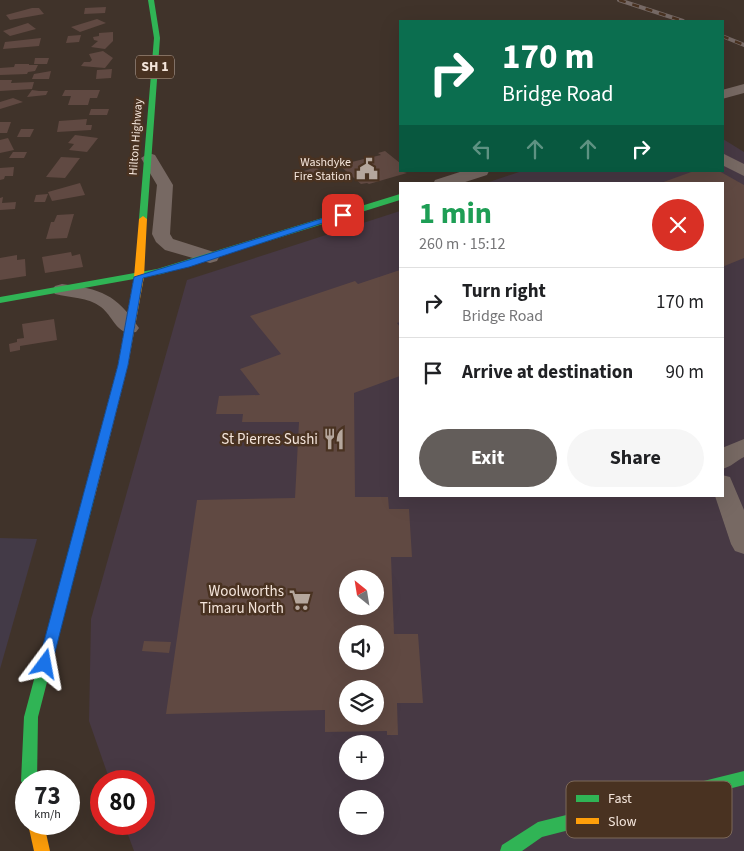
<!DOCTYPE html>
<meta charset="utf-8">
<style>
body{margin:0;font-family:"Source Sans 3",sans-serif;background:#f6f6f6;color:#202124;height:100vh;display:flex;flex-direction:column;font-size:19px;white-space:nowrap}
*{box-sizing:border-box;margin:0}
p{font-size:16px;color:#757577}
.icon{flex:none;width:28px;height:28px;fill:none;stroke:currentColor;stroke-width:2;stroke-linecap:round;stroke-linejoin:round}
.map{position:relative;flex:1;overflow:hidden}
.panel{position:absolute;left:399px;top:182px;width:325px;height:315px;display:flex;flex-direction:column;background:#fff;border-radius:0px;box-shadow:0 5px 20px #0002}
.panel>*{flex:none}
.guide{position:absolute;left:399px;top:20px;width:325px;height:152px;border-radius:0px;box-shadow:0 5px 20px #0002;background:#0b6e4f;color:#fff;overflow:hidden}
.needle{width:32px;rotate:330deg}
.fabs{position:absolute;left:339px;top:570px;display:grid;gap:10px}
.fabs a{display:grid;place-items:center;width:45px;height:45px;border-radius:50%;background:#fff;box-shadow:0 5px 20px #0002;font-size:25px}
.speed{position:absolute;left:15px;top:770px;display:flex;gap:10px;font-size:25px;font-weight:700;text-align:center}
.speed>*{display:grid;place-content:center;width:65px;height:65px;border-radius:50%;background:#fff;box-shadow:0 5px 20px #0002;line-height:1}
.speed small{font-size:12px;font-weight:400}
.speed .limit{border:8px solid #d22;background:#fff;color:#111}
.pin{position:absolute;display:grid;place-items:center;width:42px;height:42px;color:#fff;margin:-21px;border-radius:10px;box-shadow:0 2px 8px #0006}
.me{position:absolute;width:55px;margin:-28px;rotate:13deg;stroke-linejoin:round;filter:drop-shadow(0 0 4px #0008)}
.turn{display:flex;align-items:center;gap:18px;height:105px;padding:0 20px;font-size:22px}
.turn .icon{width:65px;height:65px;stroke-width:2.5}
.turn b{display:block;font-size:35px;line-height:42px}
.lanes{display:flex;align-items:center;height:48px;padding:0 20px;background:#0003;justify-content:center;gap:25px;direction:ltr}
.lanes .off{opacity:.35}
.round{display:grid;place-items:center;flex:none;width:52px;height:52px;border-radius:26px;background:#f6f6f6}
.head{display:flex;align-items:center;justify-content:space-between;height:85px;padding:0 20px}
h1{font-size:30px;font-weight:700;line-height:38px;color:#1e9e55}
.cta{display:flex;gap:10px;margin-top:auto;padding:10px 20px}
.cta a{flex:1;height:58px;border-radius:30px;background:#635d5a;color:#fff;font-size:20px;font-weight:700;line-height:58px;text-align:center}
.cta a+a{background:#f6f6f6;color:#202124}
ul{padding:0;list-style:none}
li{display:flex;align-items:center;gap:15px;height:70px;padding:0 20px;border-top:1px solid #e0e0e0}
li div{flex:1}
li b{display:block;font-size:19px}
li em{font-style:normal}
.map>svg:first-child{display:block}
.commercial{fill:#473944;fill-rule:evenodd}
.industrial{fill:#433a47}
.building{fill:#604942;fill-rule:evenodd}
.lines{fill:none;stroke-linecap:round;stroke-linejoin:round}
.street{fill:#776963;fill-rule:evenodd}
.fast{fill:#30b455;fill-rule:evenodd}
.slow{fill:#ff9f0a;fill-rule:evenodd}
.rail-casing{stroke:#776a66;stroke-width:4}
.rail{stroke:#493221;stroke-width:2.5;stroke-dasharray:7;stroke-linecap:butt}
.route{fill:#1a73e8;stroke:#114b97}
.labels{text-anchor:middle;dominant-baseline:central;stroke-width:5;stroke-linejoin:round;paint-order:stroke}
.far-street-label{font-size:12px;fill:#f4e5db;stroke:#493221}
.far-poi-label{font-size:12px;fill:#f4e5db;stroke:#493221;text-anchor:end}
.shield{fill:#493221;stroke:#c1afa3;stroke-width:1}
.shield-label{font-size:14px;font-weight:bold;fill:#f4e5db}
.poi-label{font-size:15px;fill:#f4e5db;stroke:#493221;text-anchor:end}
.key{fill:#493221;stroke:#7c6859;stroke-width:1}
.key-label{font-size:14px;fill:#f4e5db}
</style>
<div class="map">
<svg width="744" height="851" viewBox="0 0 744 851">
<rect width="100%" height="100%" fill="#40332a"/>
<path class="commercial" d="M723 139 744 152V851H134L124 824H144V781H110L89 721 91 619 187 280 400 211V496H722V184H483L522 171H722ZM348 579H375V606H348ZM348 634H375V661H348ZM348 689H375V716H348ZM348 744H375V771H348ZM348 799H375V826H348Z"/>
<polygon class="industrial" points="0,538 37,539 0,669"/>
<g class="building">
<polygon points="106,7 105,13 84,14 85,8"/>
<polygon points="32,8 39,8 44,14 10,20 6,15"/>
<polygon points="97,19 106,23 80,32 71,27"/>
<polygon points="28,23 36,29 10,36 3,31"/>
<polygon points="113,32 113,41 105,49 91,47 98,41 94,40 93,37 99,36 99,33"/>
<polygon points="81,35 79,42 66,43 68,36"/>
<polygon points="41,38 39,46 3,49 5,42"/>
<polygon points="103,51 113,58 105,68 81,66 84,62 90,62 92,60 89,54"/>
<polygon points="35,58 49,58 47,64 34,64"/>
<polygon points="15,64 29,64 29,65 38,65 35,71 28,72 27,74 0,75 0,68 14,67"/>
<polygon points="112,69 111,78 96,79 97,70"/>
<polygon points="51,71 49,79 32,79 34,74"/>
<polygon points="0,80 12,80 11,83 34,82 32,89 0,91"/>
<polygon points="32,90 39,91 48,91 46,95 27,97"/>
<polygon points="65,90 100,90 97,98 90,98 88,105 68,105 71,96 62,96"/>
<polygon points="13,98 23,102 0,109 0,102"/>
<polygon points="91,109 109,109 107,115 89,115"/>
<polygon points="87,119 86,125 92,125 91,130 57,132 59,121"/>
<polygon points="0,122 11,122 7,133 0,133"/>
<polygon points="21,129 34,129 30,137 17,137"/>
<polygon points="75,135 98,138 87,152 69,150 74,144 68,143"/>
<polygon points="8,138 14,150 0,153 0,140"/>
<polygon points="385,151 400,163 400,171 407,173 369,184 367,183 361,184 339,165 381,155 378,153"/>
<polygon points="13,152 27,152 24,158 9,158"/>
<polygon points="61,157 80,158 65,178 46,177"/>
<polygon points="14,167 13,176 5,176 4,179 0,180 0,168"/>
<polygon points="316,167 320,171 308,175 304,171"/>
<polygon points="694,171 719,171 744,185 744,258 722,267 722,184 658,184"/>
<polygon points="80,183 85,195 52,201 48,192"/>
<polygon points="48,194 45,202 34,202 36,195"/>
<polygon points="3,197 2,203 16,202 15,209 0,210 0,198"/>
<polygon points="74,214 67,238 46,239 51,222 54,222 57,215"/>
<polygon points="71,252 72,256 80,254 83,267 45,273 42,257"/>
<polygon points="17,255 17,260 25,259 26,276 0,280 0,258"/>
<path d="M400 270V322L397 323 400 327V376L354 393 355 497H388L389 509H409L412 557H391L394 634H418L423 703H397L398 735H387V731L325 732V710L166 714 197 500 295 498 299 422H242L243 414H216L219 396 260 395 240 369 281 354 250 316 355 281 358 284ZM348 579H375V606H348ZM348 634H375V661H348ZM348 689H375V716H348Z"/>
<polygon points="54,319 57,340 20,346 20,350 10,352 9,344 17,342 17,339 24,338 22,324"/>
<polygon points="144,641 171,642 169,653 142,651"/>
</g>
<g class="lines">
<g class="street">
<polygon points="744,84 744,93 722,99 722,90"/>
<polygon points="149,153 155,155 173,185 170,234 173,239 217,253 219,257 217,261 210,263 165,250 156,242 152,234 157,185 141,158"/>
<polygon points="722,153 744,164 744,176 722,165"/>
<polygon points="463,171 489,171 487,175 459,184 433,184 435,180"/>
<path d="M62 284C101 289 116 294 139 328L136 332C117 337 114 317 101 307 88 297 70 298 55 294L52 290 55 286Z"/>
<path d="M744 439V457C736 461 731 467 722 469V448Z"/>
<polygon points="722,475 730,477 744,510 744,554 735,551 731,544 715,496 722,496"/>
</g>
<g class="fast">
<polygon points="148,0 154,0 160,38 147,219 143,222 139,219 154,38"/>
<polygon points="400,194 400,200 162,274 0,303 0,297 157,269"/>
<polygon points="89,492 93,493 95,496 38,717 37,781 26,781 26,787 24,786 21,781 24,717 83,496 85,493"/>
<polygon points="744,771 744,785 542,837 522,851 500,851 502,845 538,822"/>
</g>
<g class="slow">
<polygon points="143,216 147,219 144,277 128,365 95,496 93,499 85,499 83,496 118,365 134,277 139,219"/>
<polygon points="28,824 44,824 50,851 34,851"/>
</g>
<g class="rail-casing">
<g id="rail">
<polyline points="619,0 683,21"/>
<polyline points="722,36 744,45"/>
</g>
</g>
<use href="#rail" class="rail"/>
</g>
<polygon class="route" points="340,213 347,215 189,267 143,278 128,365 52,664 50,669 45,671 40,669 38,664 118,365 134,277"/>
<defs>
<g id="civic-bare" transform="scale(1.725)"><path d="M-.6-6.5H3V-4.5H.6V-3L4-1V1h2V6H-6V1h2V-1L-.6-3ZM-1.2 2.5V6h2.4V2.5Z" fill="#b5a79d" stroke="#493221" stroke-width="2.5" paint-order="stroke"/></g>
<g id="restaurant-bare" transform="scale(1.725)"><path d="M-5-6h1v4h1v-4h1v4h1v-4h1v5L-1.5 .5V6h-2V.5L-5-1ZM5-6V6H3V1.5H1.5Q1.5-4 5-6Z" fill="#b5a79d" stroke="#493221" stroke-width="2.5" paint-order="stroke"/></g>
<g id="supermarket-bare" transform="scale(1.725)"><path d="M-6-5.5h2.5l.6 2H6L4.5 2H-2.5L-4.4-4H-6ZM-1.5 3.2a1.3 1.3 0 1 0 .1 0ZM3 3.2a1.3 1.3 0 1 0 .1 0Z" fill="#b5a79d" stroke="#493221" stroke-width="2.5" paint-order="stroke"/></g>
</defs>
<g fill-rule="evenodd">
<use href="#civic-bare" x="367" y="169"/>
<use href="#restaurant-bare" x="334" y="439"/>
<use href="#supermarket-bare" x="300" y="600"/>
</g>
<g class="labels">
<g class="far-street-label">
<text transform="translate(136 137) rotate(-86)">Hilton Highway</text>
</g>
<g class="far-poi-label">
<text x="351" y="162">Washdyke<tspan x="351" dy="14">Fire Station</tspan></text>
</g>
<rect class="shield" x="136" y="55.5" width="38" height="23" rx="4"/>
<g class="shield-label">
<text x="155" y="67">SH 1</text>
</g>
<g class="poi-label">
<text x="318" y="439">St Pierres Sushi</text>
<text x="284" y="591">Woolworths<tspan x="284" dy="17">Timaru North</tspan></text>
</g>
</g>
<rect x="566" y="781" width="166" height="57" rx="8" class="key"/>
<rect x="576" y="795" width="23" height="7" fill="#30b455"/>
<rect x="576" y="818" width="23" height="6" fill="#ff9f0a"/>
<g class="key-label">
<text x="608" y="803">Fast</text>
<text x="608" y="826">Slow</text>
</g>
</svg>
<div class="fabs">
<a><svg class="needle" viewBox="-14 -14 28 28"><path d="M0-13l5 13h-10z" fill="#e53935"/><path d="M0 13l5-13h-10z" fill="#757577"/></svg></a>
<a><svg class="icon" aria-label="sound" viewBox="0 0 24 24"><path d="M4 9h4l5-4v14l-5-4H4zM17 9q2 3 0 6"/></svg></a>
<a><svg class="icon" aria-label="layers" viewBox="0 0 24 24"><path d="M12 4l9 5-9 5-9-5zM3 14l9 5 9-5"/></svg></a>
<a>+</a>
<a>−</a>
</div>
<div class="speed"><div>73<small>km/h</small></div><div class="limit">80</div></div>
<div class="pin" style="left:343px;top:215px;background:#d93025"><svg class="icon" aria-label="arrive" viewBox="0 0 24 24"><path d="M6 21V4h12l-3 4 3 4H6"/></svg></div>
<svg class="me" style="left:45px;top:664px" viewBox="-20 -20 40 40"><path d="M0-17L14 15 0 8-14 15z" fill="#1a73e8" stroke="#fff" stroke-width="4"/></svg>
<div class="guide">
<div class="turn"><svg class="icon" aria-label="right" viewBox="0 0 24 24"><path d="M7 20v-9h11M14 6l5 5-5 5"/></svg><div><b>170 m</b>Bridge Road</div></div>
<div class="lanes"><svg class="icon off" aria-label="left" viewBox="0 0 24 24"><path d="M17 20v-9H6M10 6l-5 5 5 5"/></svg><svg class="icon off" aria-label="ahead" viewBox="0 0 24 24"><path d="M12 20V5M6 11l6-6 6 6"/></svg><svg class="icon off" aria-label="ahead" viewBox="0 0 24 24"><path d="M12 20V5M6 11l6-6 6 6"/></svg><svg class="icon" aria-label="right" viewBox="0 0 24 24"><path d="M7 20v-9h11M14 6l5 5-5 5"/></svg></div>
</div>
<section class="panel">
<div class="head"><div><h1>1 min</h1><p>260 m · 15:12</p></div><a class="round" style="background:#d93025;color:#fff"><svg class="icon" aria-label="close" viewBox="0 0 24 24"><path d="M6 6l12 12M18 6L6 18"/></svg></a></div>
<ul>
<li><svg class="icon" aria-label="right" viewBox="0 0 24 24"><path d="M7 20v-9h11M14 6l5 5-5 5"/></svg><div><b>Turn right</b><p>Bridge Road</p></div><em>170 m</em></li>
<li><svg class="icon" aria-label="arrive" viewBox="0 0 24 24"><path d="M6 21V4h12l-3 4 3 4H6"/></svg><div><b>Arrive at destination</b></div><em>90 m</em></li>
</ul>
<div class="cta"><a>Exit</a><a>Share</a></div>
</section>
</div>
